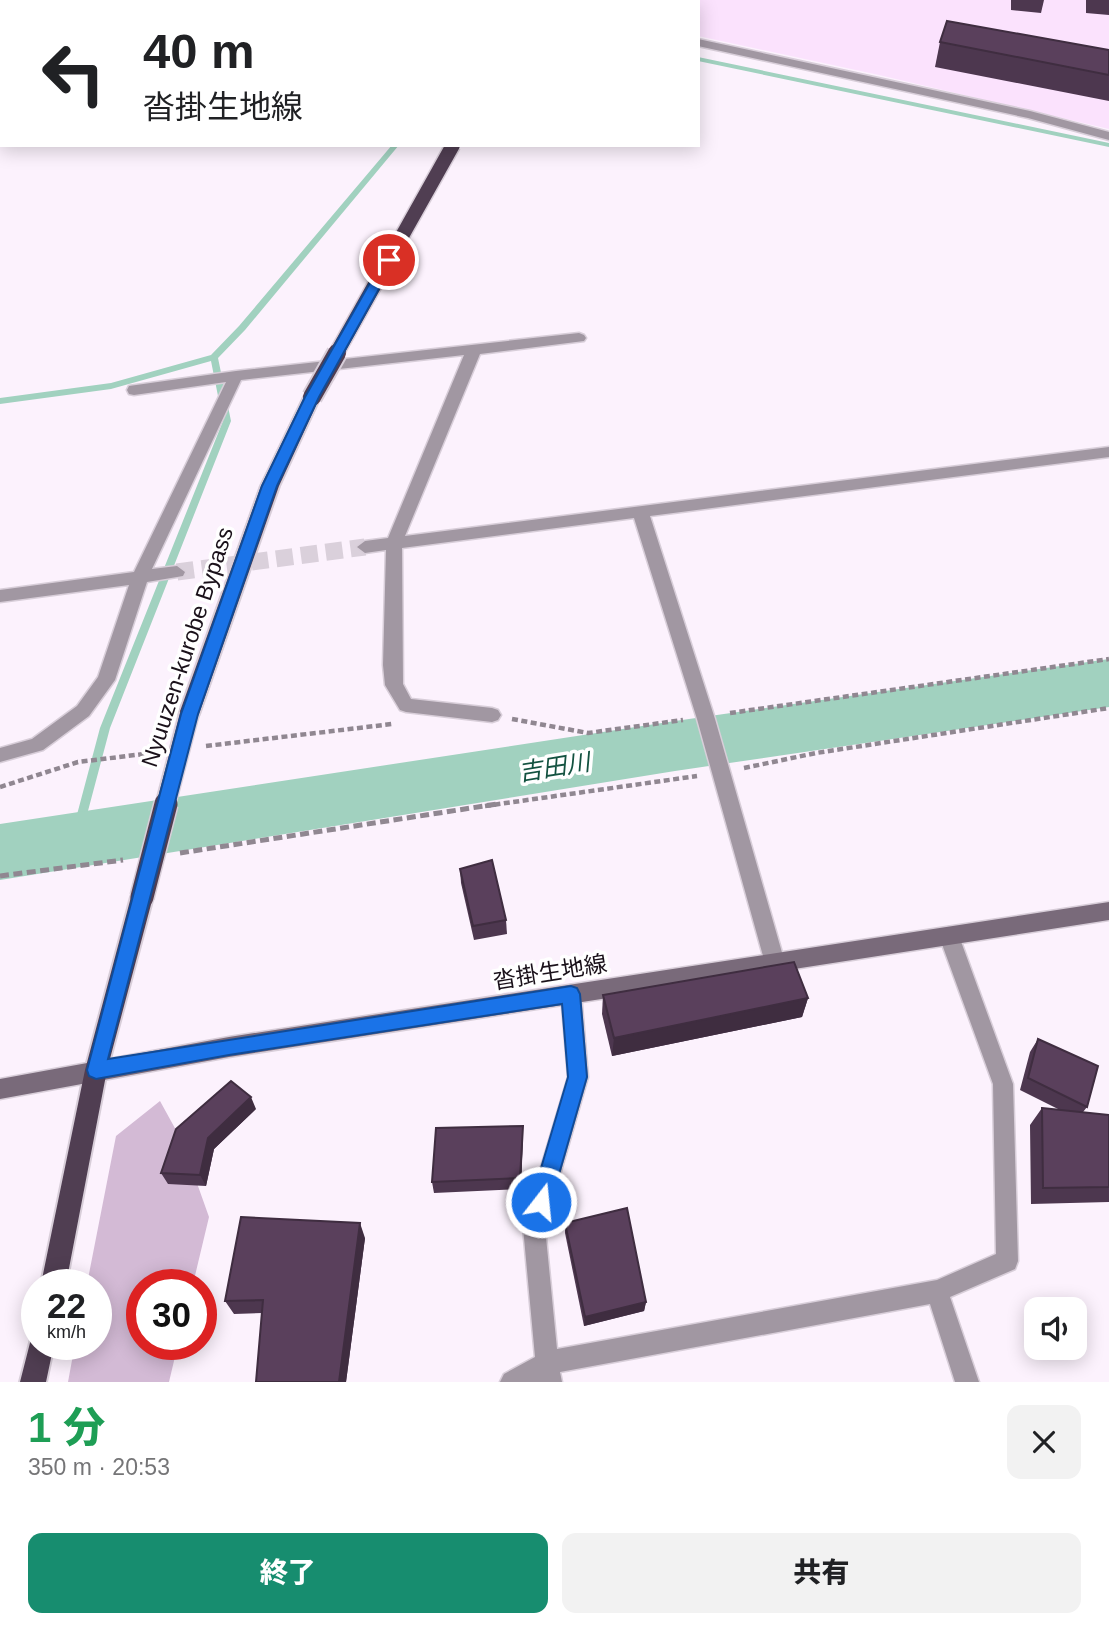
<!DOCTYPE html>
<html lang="ja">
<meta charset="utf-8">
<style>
body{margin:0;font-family:Helvetica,"Noto Sans JP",sans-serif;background:#f2f2f2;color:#202124;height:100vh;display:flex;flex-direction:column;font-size:26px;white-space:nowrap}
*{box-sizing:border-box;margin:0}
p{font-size:23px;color:#757577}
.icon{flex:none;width:38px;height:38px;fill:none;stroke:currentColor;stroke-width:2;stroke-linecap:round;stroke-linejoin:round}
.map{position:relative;height:1382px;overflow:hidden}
.panel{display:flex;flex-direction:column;background:#fff;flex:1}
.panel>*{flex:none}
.top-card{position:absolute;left:0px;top:0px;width:700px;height:147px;box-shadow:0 4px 18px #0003;background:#fff;color:#202124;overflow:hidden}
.buttons{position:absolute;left:1024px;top:1297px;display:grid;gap:14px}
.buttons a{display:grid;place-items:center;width:63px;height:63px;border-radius:14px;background:#fff;box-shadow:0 4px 18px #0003;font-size:35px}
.speed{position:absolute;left:21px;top:1269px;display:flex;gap:14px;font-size:35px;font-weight:700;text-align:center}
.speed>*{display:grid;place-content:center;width:91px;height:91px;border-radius:50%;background:#fff;box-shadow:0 4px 18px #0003;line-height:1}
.speed small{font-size:18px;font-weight:400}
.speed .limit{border:10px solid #d22;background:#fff;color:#111}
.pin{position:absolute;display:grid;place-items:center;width:60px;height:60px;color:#fff;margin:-30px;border:4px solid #fff;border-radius:50%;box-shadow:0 2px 7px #0007}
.me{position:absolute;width:77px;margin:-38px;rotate:16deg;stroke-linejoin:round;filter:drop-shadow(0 0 5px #0008)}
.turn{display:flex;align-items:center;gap:24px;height:147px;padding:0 28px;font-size:32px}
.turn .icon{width:91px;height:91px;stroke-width:2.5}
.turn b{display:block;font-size:49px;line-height:60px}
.round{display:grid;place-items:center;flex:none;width:74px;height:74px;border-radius:14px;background:#f2f2f2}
.head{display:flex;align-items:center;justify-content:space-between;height:119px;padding:0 28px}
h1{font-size:42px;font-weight:800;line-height:52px;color:#1e9e55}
.action{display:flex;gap:14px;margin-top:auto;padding:14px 28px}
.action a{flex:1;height:80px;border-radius:14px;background:#178d6f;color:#fff;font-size:28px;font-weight:800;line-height:80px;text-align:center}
.action a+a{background:#f2f2f2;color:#202124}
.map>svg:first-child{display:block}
.built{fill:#fbe2fd}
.green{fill:#d3bad5}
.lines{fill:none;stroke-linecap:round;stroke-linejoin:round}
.stream{fill:#a1d1bf;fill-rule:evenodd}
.river{fill:#a1d1bf;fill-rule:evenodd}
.minor-tunnel{stroke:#dad0db;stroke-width:17;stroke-dasharray:17 8;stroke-linecap:butt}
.minor-casing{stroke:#d8ced9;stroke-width:3}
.secondary-casing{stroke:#d8ced9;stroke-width:3}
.trunk-casing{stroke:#d8ced9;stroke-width:4}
.path-far1{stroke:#908791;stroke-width:4.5;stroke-dasharray:6 3.5;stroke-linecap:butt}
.path{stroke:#908791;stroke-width:5;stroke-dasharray:9 4.5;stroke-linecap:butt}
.minor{fill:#a197a2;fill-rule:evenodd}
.secondary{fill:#796a7a;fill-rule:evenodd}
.trunk{fill:#503e52;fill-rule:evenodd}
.trunk-bridge-far2-casing{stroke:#d8ced9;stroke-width:17;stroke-linecap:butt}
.trunk-bridge-far1-casing{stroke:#d8ced9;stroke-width:22;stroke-linecap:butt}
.trunk-bridge-casing{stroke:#d8ced9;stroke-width:26;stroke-linecap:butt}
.trunk-bridge-far2{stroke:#503e52;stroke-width:14}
.trunk-bridge-far1{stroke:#503e52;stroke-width:18}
.trunk-bridge{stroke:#503e52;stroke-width:23}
.wall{fill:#4d374f}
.shaded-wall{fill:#3f2d40}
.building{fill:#5a405c;stroke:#3f2d40;stroke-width:2}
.route{fill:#1a73e8;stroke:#114b97;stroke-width:2}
.labels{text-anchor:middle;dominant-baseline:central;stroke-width:7;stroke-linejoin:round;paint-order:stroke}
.street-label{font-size:23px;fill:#1a111a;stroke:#fff}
.water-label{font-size:24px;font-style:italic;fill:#135240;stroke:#fff}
</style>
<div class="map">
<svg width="1109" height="1382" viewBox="0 0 1109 1382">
<rect width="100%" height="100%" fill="#fcf2fd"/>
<polygon class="built" points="617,0 1109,0 1109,129 879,75 698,36 698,2"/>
<polygon class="green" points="160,1101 182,1141 209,1217 193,1284 142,1284 142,1344 178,1344 169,1382 68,1382 75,1344 96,1344 96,1284 87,1284 116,1136"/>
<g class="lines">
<g class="stream">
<polygon points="698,57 1109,143 1109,147 698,61"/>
<polygon points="392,145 399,145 245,330 218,358 231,421 110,728 80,841 79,844 75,845 71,844 70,841 100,728 223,421 211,361 111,389 0,404 0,398 111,383 211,355 239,326"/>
</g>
<polygon class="river" points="1109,659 1109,707 675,771 0,880 0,824 675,721"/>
<polyline class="minor-tunnel" points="177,572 365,547"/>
<g class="minor-casing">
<g id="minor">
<polygon points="462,0 474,0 460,2"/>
<polygon points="602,0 614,0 601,2"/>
<polygon points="698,39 1030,111 1109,132 1109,140 1028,118 698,46"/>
<rect x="0" y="51" width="2" height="8"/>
<polygon points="579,333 584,335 586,338 584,341 480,354 405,536 1109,447 1109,457 650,516 715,719 785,963 782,969 775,972 768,969 765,963 697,719 634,518 402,548 403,684 411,699 492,708 498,710 501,715 498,720 492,722 406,712 400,710 385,685 383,665 386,550 365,553 357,547 365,541 388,538 464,355 241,380 152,569 177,566 185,572 183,576 147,582 115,680 89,716 43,750 0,762 0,748 32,739 77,706 98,677 129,585 0,602 0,590 134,572 226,382 134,395 129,394 127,390 129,386 236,371"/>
<polygon points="949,927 956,930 959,936 1013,1084 1018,1261 1015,1269 950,1297 979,1382 955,1382 930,1304 560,1372 562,1382 500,1382 504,1374 535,1357 523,1227 568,1077 561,994 564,987 571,985 578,987 581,994 588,1077 545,1227 557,1349 937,1280 996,1254 993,1084 939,936 942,930"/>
</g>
</g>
<g class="secondary-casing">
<polygon id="secondary" points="1109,902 1109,920 229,1057 0,1099 0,1079 229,1037"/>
</g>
<g class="trunk-casing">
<g id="trunk">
<polygon points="529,0 541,0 528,2"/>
<polygon points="312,391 320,397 279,486 199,714 196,720 189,722 182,720 179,714 261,486 304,397"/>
<polygon points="142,888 150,890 153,897 107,1070 66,1284 41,1284 85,1070 131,897 134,890"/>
<polygon points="37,1333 37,1344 54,1344 46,1382 20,1382 32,1335"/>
</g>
</g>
<g class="path-far1">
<polyline points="730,713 1109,659"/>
<polyline points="512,719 588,733 683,720"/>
<polyline points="206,746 392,724"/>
<polyline points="744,768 816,753 1109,708"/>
<polyline points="0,787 78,762 152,753"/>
<polyline points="485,806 697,776"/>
</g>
<g class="path">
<polyline points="180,853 497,804"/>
<polyline points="0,876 123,860"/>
</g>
<use href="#minor" class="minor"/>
<use href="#secondary" class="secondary"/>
<use href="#trunk" class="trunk"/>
<g class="trunk-bridge-far2-casing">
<polyline id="trunk-bridge-far2" points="336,354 453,145"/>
</g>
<g class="trunk-bridge-far1-casing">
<g id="trunk-bridge-far1">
<polyline points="312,397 337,353"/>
<polyline points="165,806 189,714"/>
</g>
</g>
<g class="trunk-bridge-casing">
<polyline id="trunk-bridge" points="142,897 166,804"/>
</g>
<use href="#trunk-bridge-far2" class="trunk-bridge-far2"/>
<use href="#trunk-bridge-far1" class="trunk-bridge-far1"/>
<use href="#trunk-bridge" class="trunk-bridge"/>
</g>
<g class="wall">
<polygon points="1011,0 1044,0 1041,13 1011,10"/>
<polygon points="1086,0 1109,0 1109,15 1086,13"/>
<polygon points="940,42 1109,50 1109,101 935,67"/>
<polygon points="460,869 506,920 507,934 474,940 461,883"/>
<polygon points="603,995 808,998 802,1017 612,1056 602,1014"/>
<polygon points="1038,1039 1087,1107 1083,1112 1109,1115 1109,1202 1031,1204 1030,1125 1042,1108 1060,1110 1020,1090 1030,1052"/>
<polygon points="256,1109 214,1149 206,1186 168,1184 161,1173"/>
<polygon points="523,1126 521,1189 434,1193 432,1182"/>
<polygon points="565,1223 646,1302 644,1311 584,1326 565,1233"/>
<polygon points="365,1238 346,1382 256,1382 262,1313 234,1314 225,1301"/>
</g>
<g class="shaded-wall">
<polygon points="808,998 802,1017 612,1056 614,1038"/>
<polygon points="251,1097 256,1109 214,1149 206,1186 200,1175 208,1138"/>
<polygon points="523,1126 523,1137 521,1189 520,1178"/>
<polygon points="360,1223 365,1238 346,1382 339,1382"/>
<polygon points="646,1302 644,1311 584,1326 585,1317"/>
</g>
<g class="building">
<polygon points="947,21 1109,50 1109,75 940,42"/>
<polygon points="492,860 506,920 473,926 460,869"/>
<polygon points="794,962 808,998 614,1038 603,995"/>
<polygon points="1038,1039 1098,1066 1087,1107 1028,1078"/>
<polygon points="231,1081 251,1097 208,1138 200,1175 161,1173 176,1129"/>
<polygon points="1042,1108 1109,1115 1109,1187 1043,1188"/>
<polygon points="523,1126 520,1178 432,1182 436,1128"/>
<polygon points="627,1208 646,1302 585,1317 565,1223"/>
<polygon points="241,1217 360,1223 339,1382 256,1382 263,1300 225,1301"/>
</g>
<polygon class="route" points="389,256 395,260 319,397 277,486 198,714 108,1059 571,986 577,988 580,994 587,1077 551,1202 548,1209 541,1212 534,1209 531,1202 568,1077 562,1004 229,1055 96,1079 89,1076 87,1070 181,714 262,486 305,397 383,260"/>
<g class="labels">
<g class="street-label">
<text transform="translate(187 647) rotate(-72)">Nyuuzen-kurobe Bypass</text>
<text transform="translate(550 972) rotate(-9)">沓掛生地線</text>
</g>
<g class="water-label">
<text transform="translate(554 767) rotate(-9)">吉田川</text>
</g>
</g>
</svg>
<div class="buttons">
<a><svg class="icon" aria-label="sound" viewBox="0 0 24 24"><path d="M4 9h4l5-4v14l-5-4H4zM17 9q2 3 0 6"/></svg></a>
</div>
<div class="speed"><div>22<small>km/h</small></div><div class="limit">30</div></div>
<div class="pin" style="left:389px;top:260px;background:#d93025"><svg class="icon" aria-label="arrive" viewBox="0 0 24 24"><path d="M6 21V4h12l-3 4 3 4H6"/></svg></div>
<svg class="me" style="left:541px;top:1202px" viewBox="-20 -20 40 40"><circle r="17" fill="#1a73e8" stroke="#fff" stroke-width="3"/><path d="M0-11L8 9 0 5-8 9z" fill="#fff"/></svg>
<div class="top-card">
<div class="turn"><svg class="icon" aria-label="left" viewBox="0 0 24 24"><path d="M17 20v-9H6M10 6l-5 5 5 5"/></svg><div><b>40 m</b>沓掛生地線</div></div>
</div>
</div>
<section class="panel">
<div class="head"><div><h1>1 分</h1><p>350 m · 20:53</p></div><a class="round"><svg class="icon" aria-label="close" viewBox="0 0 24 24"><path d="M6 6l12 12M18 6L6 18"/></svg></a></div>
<div class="action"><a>終了</a><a>共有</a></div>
</section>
